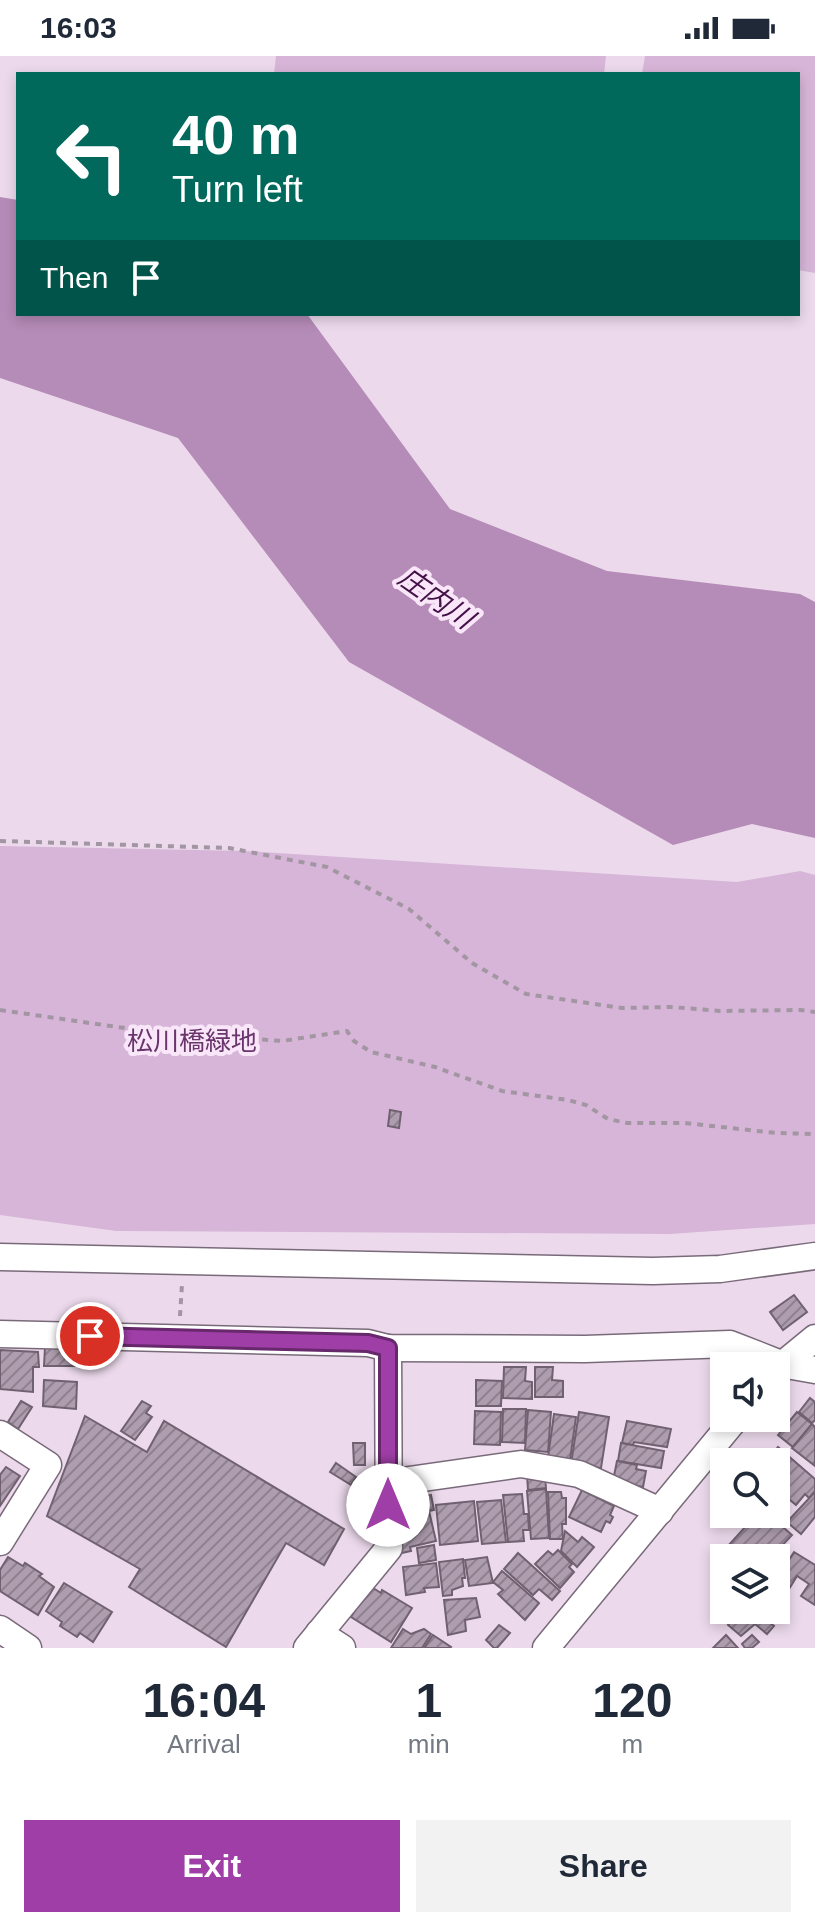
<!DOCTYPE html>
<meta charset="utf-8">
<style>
body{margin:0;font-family:Arial,"Noto Sans JP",sans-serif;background:#f2f2f3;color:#1f2937;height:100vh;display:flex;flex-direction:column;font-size:30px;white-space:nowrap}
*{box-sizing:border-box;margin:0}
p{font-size:26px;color:#747a83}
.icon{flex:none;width:44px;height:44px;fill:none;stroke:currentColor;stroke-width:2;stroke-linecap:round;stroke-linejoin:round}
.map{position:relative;height:1592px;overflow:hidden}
.details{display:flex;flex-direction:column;background:#fff;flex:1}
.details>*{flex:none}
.guide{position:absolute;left:16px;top:16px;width:784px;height:244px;border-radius:0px;box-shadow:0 4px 12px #0003;background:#00695c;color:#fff;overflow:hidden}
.controls{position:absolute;left:710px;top:1296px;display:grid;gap:16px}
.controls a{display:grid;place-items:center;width:80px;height:80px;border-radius:0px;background:#fff;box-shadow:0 4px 12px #0003;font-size:40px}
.pin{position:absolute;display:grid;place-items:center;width:68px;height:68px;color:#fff;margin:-34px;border:4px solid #fff;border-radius:50%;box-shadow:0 2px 8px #0007}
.me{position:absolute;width:88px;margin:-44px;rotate:0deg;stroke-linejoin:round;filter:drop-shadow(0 0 6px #0008)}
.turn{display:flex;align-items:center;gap:28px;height:168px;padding:0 24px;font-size:36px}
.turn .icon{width:104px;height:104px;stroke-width:2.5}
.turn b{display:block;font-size:56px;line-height:68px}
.then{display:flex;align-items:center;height:76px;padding:0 24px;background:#0003;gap:16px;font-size:30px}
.eta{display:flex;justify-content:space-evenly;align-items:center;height:136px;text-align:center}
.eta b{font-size:48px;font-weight:700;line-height:56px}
.button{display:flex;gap:16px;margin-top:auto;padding:16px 24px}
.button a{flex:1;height:92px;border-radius:0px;background:#9f3ea6;color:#fff;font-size:32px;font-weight:700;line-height:92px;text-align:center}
.button a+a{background:#f2f2f3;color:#1f2937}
.status{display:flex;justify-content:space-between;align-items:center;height:56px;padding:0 40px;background:#fff;direction:ltr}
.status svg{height:22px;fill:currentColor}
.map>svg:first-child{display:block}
.green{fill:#d7b5d8}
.water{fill:#b58bb7}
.building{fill:url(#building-hatch);stroke:#706171;stroke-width:2}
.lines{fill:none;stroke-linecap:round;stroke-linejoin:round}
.minor-casing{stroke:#796a7a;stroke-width:29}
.path{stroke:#a396a3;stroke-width:4;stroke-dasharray:6 6;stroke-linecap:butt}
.minor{stroke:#fff;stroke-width:26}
.route-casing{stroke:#67286c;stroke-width:20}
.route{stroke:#9f3ea6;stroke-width:14}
.labels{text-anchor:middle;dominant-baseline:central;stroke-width:8;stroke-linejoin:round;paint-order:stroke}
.park-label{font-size:26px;fill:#69356c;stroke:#f9e7f9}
.water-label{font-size:28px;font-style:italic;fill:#431047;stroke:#f9e7f9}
</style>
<div class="status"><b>16:03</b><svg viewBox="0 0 49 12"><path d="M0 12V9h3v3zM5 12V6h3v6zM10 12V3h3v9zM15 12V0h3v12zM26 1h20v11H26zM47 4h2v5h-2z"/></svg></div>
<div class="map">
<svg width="815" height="1592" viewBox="0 0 815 1592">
<defs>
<pattern id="building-hatch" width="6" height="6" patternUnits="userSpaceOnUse" patternTransform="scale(2)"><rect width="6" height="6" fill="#ae9dae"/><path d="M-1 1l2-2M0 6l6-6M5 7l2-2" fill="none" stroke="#8f818f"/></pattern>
</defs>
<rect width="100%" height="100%" fill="#ecdaec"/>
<g class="green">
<polygon points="276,0 606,0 604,18 274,18"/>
<polygon points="645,0 815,0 815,217 798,214 798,18 642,18"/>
<polygon points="0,790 246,795 737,826 800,815 815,819 815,1168 670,1178 116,1175 0,1159"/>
</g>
<polygon class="water" points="0,141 18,144 18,258 307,258 450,453 607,515 800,538 815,546 815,782 752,768 673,789 349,606 178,382 0,322"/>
<g class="building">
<polygon points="390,1054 401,1056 399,1072 388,1070"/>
<polygon points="794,1239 807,1256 783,1274 770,1256"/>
<polygon points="45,1291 80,1292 80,1310 44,1310"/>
<polygon points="0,1294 38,1296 39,1311 33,1311 33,1336 0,1333"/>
<polygon points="504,1311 526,1311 525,1325 532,1326 532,1343 503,1342"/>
<polygon points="535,1311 553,1311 552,1324 563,1325 563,1341 535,1341"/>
<polygon points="44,1324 77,1326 76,1353 43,1350"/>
<polygon points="476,1324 502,1325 501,1350 476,1350"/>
<polygon points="810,1342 815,1346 815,1364 812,1367 799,1356"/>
<polygon points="21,1345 32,1351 18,1373 8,1366"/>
<polygon points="142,1345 151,1350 146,1357 152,1361 135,1384 121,1375"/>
<polygon points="503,1353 526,1353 525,1387 502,1386"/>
<polygon points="528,1354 551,1356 548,1396 525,1394"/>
<polygon points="475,1355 501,1356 500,1389 474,1388"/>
<polygon points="579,1356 609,1361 601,1412 571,1408"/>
<polygon points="797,1356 812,1368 793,1391 778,1379"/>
<polygon points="554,1358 576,1361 570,1404 548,1401"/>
<polygon points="85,1360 147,1396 164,1365 344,1473 324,1509 286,1487 226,1591 129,1531 140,1513 47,1460"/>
<polygon points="627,1365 671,1373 667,1391 634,1386 633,1389 622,1387"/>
<polygon points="812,1368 815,1371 815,1410 792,1392"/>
<polygon points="353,1387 365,1387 365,1409 354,1409"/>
<polygon points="621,1387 664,1395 661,1412 618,1405"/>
<polygon points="778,1391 815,1423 815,1435 809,1442 805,1438 796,1449 776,1432 776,1406 759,1406 767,1396 771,1400"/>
<polygon points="617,1405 637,1409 636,1413 646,1415 643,1431 613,1425"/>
<polygon points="336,1407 356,1421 351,1429 330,1416"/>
<polygon points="6,1411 20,1420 0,1450 0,1419"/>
<polygon points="527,1419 545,1421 546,1432 528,1434"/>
<polygon points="546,1433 549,1482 531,1483 527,1435"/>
<polygon points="582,1434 614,1450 610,1459 613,1461 610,1467 606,1465 601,1476 569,1461"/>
<polygon points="548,1436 561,1436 562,1442 566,1442 566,1468 562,1468 563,1483 550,1483"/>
<polygon points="815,1436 815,1461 801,1478 787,1466"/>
<polygon points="522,1438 524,1458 528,1458 529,1474 523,1474 524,1485 508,1486 503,1439"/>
<polygon points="431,1439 434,1454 429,1455 436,1485 410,1491 411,1495 397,1498 397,1447"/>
<polygon points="501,1444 506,1486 482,1488 477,1446"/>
<polygon points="474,1445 478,1485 440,1489 436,1449"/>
<polygon points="757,1458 768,1458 792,1479 776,1496 772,1492 770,1495 763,1489 752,1502 742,1502 728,1490"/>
<polygon points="565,1475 578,1486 582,1481 594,1491 577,1511 561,1495"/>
<polygon points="434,1489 436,1504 419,1507 417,1492"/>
<polygon points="558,1494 572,1508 569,1511 574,1516 560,1532 535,1508 548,1495 553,1499"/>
<polygon points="794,1496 815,1509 815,1549 801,1540 809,1528 797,1520 789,1533 776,1524"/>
<polygon points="518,1497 560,1535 552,1544 539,1533 533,1539 504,1513"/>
<polygon points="8,1501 23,1510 25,1507 42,1518 39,1520 54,1531 38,1559 0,1535 0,1514"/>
<polygon points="487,1501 493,1527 469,1530 465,1504"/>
<polygon points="463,1503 465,1522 462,1522 463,1530 452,1534 452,1539 443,1540 439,1506"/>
<polygon points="436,1507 439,1531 424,1532 425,1536 406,1539 403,1511"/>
<polygon points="502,1515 539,1547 525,1564 498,1538 503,1534 493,1526"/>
<polygon points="64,1527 112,1556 93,1586 80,1577 77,1581 60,1570 62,1566 46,1555"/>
<polygon points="370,1530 381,1537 382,1534 412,1552 391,1586 351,1561"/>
<polygon points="476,1542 480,1561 465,1564 466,1575 448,1579 444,1544"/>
<polygon points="776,1550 780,1554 769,1566 774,1570 767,1578 755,1568 741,1580 728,1569 741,1554 776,1554"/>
<polygon points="499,1569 510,1577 497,1592 494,1592 486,1584"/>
<polygon points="403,1573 411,1578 424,1573 431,1578 422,1592 391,1592"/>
<polygon points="433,1579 451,1591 450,1592 424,1592"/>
<polygon points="726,1579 738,1592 713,1592"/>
<polygon points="752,1579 759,1586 752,1592 745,1592 742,1588"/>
</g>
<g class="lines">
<g class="minor-casing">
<g id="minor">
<polyline points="0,1201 653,1215 720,1213 815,1200"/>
<polyline points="0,1278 368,1287 388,1292 585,1293 730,1288 781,1308 815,1314"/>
<polyline points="776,1314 815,1282"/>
<polyline points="0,1378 48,1409 0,1486"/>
<polyline points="388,1427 521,1408 579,1418 660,1455"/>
<polyline points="0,1573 28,1592"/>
<polyline points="319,1577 342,1592"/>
<polyline points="307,1592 389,1492 388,1292"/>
<polyline points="546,1592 736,1362"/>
</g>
</g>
<g class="path">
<polyline points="0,785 229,792 327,811 409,853 472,907 526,938 622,952 671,951 720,955 800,954 815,956"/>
<polyline points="0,954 145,975 282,985 347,975 354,985 371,996 435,1011 502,1035 568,1044 586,1049 608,1063 627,1067 685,1067 776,1077 815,1078"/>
<polyline points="180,1260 182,1228"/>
</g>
<use href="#minor" class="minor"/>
</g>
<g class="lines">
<g class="route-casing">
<polyline id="route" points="90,1280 368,1287 388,1292 388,1449"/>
</g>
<use href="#route" class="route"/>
</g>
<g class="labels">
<g class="park-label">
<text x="192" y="985">松川橋緑地</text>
</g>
<g class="water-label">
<text transform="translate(436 542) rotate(35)">庄内川</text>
</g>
</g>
</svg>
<div class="controls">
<a><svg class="icon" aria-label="sound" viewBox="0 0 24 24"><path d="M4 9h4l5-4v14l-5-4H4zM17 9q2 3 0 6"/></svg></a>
<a><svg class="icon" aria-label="search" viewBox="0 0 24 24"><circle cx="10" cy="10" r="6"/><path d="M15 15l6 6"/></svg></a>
<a><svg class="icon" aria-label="layers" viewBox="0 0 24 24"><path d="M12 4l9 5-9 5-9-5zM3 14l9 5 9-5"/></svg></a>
</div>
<div class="pin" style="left:90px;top:1280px;background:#d93025"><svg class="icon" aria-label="arrive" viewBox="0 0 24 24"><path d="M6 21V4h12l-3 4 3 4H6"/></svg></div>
<svg class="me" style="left:388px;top:1449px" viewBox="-20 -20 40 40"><circle r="19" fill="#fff"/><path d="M0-13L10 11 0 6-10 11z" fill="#9f3ea6"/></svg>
<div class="guide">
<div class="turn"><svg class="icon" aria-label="left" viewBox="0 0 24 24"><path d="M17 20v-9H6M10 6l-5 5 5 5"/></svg><div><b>40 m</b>Turn left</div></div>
<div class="then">Then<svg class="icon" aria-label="arrive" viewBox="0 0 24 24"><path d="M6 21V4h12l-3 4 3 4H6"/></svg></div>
</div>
</div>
<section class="details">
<div class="eta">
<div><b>16:04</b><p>Arrival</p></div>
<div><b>1</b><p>min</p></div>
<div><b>120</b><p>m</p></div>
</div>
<div class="button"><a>Exit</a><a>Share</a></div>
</section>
